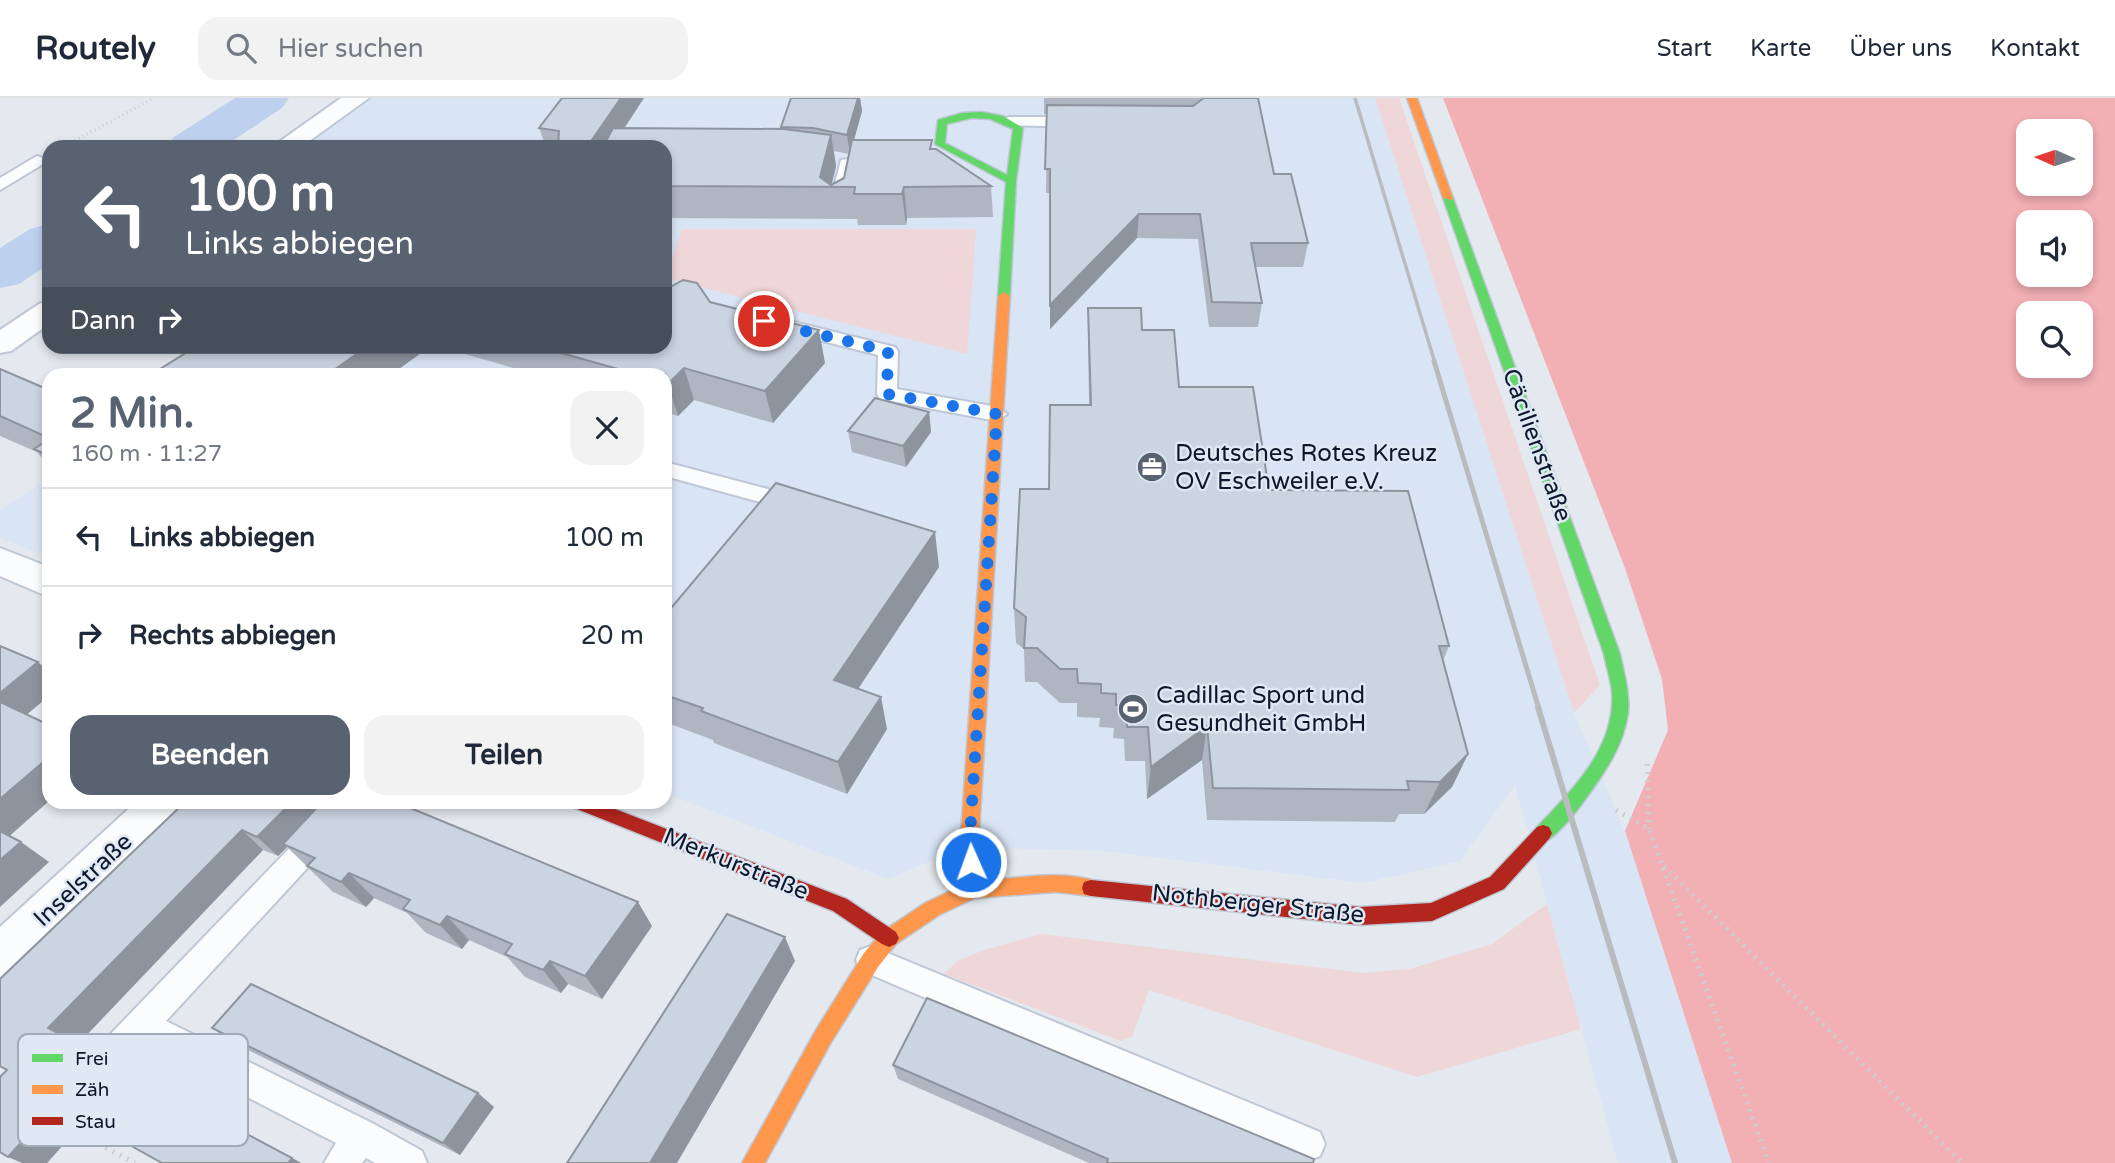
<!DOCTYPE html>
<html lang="de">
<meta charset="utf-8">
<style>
body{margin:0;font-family:"Varela Round",sans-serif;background:#f2f2f3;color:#1f2937;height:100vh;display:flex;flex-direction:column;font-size:26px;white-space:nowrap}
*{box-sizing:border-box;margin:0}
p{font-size:23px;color:#747a83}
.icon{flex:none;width:38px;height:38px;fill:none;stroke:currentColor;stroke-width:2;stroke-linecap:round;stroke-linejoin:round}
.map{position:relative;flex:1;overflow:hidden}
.drawer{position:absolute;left:42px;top:270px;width:630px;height:441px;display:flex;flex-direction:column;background:#fff;border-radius:21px;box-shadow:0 4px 10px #0003}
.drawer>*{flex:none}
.top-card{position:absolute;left:42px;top:42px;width:630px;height:214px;border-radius:21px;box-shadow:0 4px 10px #0003;background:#586271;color:#fff;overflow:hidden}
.needle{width:46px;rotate:273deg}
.controls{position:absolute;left:2016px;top:21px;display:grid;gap:14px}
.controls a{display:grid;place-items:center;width:77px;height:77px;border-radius:14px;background:#fff;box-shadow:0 4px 10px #0003;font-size:35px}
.pin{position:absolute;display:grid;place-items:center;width:60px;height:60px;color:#fff;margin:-30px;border:4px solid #fff;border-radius:50%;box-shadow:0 2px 7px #0007}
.me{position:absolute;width:77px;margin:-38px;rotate:358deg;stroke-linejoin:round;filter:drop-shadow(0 0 5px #0008)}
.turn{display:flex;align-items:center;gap:24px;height:147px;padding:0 28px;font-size:32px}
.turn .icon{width:91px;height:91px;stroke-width:2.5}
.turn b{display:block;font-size:49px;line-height:60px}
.then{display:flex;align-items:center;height:66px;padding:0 28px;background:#0003;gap:14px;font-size:26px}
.round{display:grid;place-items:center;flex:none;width:74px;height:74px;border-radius:21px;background:#f2f2f3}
.head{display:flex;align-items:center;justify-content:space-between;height:119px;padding:0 28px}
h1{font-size:42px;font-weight:800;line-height:52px;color:#586271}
.primary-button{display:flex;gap:14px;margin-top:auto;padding:14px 28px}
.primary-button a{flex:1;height:80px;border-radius:21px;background:#586271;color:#fff;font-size:28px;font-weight:800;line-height:80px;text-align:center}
.primary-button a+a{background:#f2f2f3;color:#1f2937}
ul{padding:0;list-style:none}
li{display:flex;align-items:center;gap:21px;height:98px;padding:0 28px;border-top:2px solid #e0e1e3}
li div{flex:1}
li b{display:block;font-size:26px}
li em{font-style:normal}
header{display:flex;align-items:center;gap:42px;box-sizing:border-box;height:98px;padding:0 35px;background:#fff;border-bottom:2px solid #e0e1e3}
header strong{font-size:33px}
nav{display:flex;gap:38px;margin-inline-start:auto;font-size:24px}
.search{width:490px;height:63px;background:#f2f2f3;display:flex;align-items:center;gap:18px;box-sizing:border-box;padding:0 24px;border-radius:21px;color:#747a83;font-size:26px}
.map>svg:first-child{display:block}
.built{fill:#d9e4f5}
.green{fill:#efd6d8}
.forest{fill:#f2afb4;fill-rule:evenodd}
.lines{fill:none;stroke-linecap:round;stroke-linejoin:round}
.river{fill:#bdd0ed;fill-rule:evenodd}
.lane-casing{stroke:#bec7d5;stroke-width:4}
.street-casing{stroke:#bec7d5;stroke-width:4}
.fast-casing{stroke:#bec7d5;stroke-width:3}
.slow-casing{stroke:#bec7d5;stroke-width:3}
.jam-casing{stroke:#bec7d5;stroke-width:3}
.path-far1{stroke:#cccfd1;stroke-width:3.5;stroke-dasharray:1 3.5;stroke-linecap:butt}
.path{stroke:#cccfd1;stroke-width:5;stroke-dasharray:2 6;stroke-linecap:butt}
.lane{fill:#fbfcfd;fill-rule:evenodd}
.street{fill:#fbfcfd;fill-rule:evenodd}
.fast{fill:#63d668;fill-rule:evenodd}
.slow{fill:#ff974d;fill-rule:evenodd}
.jam{fill:#b3261e;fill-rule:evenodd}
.rail-far2{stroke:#b9bbbf;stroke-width:3.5}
.rail-far1{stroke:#b9bbbf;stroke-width:5}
.rail{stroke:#b9bbbf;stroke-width:6}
.wall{fill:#afb6c2;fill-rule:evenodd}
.shaded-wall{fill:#8e949e}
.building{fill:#cbd4e1;stroke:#8e949e;stroke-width:2}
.route{stroke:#1a73e8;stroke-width:12;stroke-dasharray:0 21.6}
.labels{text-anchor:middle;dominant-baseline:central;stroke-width:5;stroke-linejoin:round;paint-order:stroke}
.street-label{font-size:24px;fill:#0c192d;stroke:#e0e8f3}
.poi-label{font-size:24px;fill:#0c192d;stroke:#e0e8f3;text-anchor:start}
.key{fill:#e0e8f3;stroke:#a0aab8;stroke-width:2}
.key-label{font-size:19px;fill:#0c192d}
</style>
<header>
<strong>Routely</strong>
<div class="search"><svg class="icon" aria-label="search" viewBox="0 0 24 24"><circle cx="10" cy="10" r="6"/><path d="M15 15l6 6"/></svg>Hier suchen</div>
<nav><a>Start</a><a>Karte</a><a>Über uns</a><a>Kontakt</a></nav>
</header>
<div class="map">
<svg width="2115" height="1065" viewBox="0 0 2115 1065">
<rect width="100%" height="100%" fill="#e4e9ef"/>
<g class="built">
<polygon points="367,0 1375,0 1574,615 1625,733 1732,1065 1618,1065 1515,687 1460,763 1364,785 1103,753 963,749 888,781 665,695 665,276 210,276 224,266 176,249 665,248 665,49 301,49"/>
<polygon points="49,381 49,459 0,440 0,412"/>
</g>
<g class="green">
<polygon points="1375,0 1399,0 1600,587 1574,615"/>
<polygon points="682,131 976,131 967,256 665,180"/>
<polygon points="1547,806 1581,931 1417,979 1149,892 1132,939 1121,943 944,876 957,863 984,852 1041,836 1363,875 1410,871 1492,846"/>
</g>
<path class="forest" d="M1443 0H2115V1065H1732L1625 733 1668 632 1662 581 1625 470ZM2028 33H2081V86H2028ZM2028 124H2081V177H2028ZM2028 215H2081V268H2028Z"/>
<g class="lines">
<g class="river">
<polygon points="235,0 289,0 282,10 223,49 167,49 174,39"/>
<polygon points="49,126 49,166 19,186 0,190 0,150 30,131"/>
</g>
<g class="lane-casing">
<g id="lane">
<polygon points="1009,19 1078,19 1086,24 1078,29 1004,27 1004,21"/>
<polygon points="876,57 882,59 882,65 854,69 846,111 843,115 831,115 828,111 841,62"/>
<polygon points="37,58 43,60 43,66 0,92 0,80"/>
<polygon points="790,223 895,249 898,253 897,291 997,309 1007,316 997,323 880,301 877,296 878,257 783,233 780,229 783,225"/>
<polygon points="665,364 768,391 771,396 768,401 760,404 665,378"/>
<polygon points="334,704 365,704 361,712 166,923 374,1026 422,1053 427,1065 375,1065 366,1060 362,1065 324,1065 336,1045 145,946 98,998 86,1002 74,998 70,986 74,974"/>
<polygon points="871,848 1320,1034 1325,1046 1320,1058 1308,1063 860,872 856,862 860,852"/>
</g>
</g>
<g class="street-casing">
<g id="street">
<polygon points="341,0 369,0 301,49 272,49"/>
<polygon points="49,203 49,226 11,253 0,255 0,232 39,206"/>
<polygon points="0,450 49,469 49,499 0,478"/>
<polygon points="136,704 187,704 180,717 17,876 0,883 0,829"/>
</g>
</g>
<g class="fast-casing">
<g id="fast">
<path d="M981 14 1003 18 1023 30 1016 83 1010 198 1004 202 998 198 1006 84 935 46 938 22 962 15ZM972 20 990 21 1013 31 1007 77 945 45 947 26Z"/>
<path d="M1448 97 1453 100 1620 556C1624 576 1630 595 1628 615 1626 629 1621 644 1614 657 1605 675 1565 734 1547 742 1542 744 1541 742 1537 741L1534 735 1537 729C1572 692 1616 650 1612 594 1611 581 1606 568 1604 556L1443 100Z"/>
</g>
</g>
<g class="slow-casing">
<g id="slow">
<polygon points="1407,0 1417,0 1453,100 1452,102 1443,100"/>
<path d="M1004 194 1010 198 979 736 982 783C1018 780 1063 771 1098 784L1100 790 1098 796 1091 798 1056 794 975 800 939 817 896 846 878 869 830 946 765 1065H742L816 932 864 855 882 834 925 805 963 787 961 736 998 198Z"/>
</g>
</g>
<g class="jam-casing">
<g id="jam">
<polygon points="569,704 597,704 847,801 896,834 899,840 896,846 889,849 882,846 833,813 572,709"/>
<polygon points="1543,727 1549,729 1552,735 1549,741 1504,791 1432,823 1360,827 1091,798 1084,796 1082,790 1084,784 1091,782 1360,809 1431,805 1490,779 1537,729"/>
</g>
</g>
<polyline class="path-far1" points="63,49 154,0"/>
<g class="path">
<polyline points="1647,666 1649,731"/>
<polyline points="1616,712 1649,731 1769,1065"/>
<polyline points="1664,768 1962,1065"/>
<polyline points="70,1031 135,1065"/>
</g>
<use href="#lane" class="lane"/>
<use href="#street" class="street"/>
<use href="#fast" class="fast"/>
<use href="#slow" class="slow"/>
<use href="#jam" class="jam"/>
<polyline class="rail-far2" points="1355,0 1435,265"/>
<polyline class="rail-far1" points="1434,263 1539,611"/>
<polyline class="rail" points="1538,609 1675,1065"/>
</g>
<g class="wall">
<path d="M858 0H860L862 13 854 42 932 51 991 88 993 119 907 120 906 127H858L857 121 665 120V49H546L539 30 782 31 781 29ZM834 53 849 56 844 80 831 87 836 68Z"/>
<polygon points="1044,0 1258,0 1274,76 1308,145 1303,169 1255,169 1262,205 1258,229 1209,229 1198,141 1137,140 1050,231 1050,95 1046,95 1047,16 1044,16"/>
<polygon points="710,204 825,265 773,325 694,302 678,318 665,314 665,276 534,276 437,248 665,248"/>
<polygon points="1088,210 1142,232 1179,289 1269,392 1449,548 1443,563 1468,656 1452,689 1424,716 1399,716 1395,724 1207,722 1202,662 1147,701 1145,663 1125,663 1124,641 1113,640 1114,630 1099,629 1100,620 1077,619 1077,605 1060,605 1037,584 1025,584 1024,551 1016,545 1014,510 1049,391 1089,307 1088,246"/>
<polygon points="0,271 49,292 49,368 37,354 0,338"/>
<polygon points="929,314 931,334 906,369 852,354 848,333"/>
<polygon points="939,469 858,591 887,631 847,696 714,645 713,642 665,624 665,515"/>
<polygon points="185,704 652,828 602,901 568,886 561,895 525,879 507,859 469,842 462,851 426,835 407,815 374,800 366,809 333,794 287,749 278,758 263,752 78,946 91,954 56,990 52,1003 292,1060 301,1065 162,1065 85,1023 47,1065 7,972"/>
<polygon points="212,930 494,1009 460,1057 234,945"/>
<polygon points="893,967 1313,1065 1089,1065 898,981"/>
</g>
<g class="shaded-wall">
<polygon points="621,0 644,0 612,49 587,49"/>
<polygon points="858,0 860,0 862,13 850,56 847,37"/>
<polygon points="831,37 836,68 831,89 820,79"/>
<polygon points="904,89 907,120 906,127 902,96"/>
<polygon points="1139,116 1137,140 1050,231 1050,207"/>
<polygon points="819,232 825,265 773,325 765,293"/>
<polygon points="368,248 431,248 392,276 328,276"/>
<polygon points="684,270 694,302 678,318 668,286"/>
<polygon points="929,314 931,334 906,369 903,348"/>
<polygon points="935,434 939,469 842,615 834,582"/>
<polygon points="38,564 49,574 49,598 19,623 0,607 0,595"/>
<polygon points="881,599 887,631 847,696 838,664"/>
<polygon points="1207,628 1202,662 1147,701 1151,669"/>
<polygon points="1468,656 1452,689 1424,716 1440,684"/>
<polygon points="49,659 49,703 5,742 0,738 0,701"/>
<polygon points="292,704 331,704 283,746 287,749 278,758 257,739"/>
<polygon points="242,732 263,752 78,946 91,954 56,990 52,1003 54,1009 56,1006 86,1021 47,1065 22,1065 8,1059 20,988 25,975 48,930"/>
<polygon points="21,744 49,764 0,809 0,762"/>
<polygon points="349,775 374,800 366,809 341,784"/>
<polygon points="638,804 652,828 602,901 585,878"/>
<polygon points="447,818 469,842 462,851 440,827"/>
<polygon points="785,839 795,863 677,1065 650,1065"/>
<polygon points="550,863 568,886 561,895 543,872"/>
<polygon points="478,995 494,1009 460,1057 443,1045"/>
<polygon points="292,1060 301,1065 288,1065"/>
</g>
<g class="building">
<polygon points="562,0 621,0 587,49 558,48 559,33 539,30"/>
<polygon points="791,0 858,0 847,37 813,30 781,29"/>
<polygon points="1204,0 1258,0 1274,76 1291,76 1308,145 1251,145 1262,205 1212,204 1200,116 1139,116 1050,207 1050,71 1045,71 1047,7 1193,8"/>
<polygon points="613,30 784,31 831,37 820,79 831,87 844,80 852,42 932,42 930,51 936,51 991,88 904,89 902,96 854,96 855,89 665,88 665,49 603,49"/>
<polygon points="683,182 697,185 710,204 819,232 765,293 684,270 668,286 665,285 665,276 636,276 536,248 665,248 665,192"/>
<polygon points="1088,210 1141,210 1142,232 1174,232 1179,289 1253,289 1269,392 1408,393 1449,548 1439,548 1468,656 1440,684 1407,683 1409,692 1213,690 1207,628 1151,669 1148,629 1127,629 1127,607 1116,607 1116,596 1101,595 1101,586 1078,585 1077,571 1060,571 1037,550 1024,550 1026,519 1014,510 1020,391 1049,391 1050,307 1091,307"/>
<polygon points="197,248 368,248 328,276 152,276"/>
<polygon points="0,271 49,292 49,340 0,318"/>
<polygon points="875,300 929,314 903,348 848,333"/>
<polygon points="49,341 49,358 34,351"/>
<polygon points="776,385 935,434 834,582 881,599 838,664 701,613 703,610 665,597 665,515 667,515"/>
<polygon points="0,548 38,564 0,595"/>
<polygon points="0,604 49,627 49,659 0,701"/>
<polygon points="185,704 292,704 257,739 242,732 48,930 62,937 25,975 20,988 26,1003 40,1008 53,1003 97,957 292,1060 288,1065 162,1065 56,1006 8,1059 0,1054 0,979 7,972 0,968 0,881"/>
<polygon points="322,704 396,704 638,804 585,878 550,863 543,872 505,856 512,846 447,818 440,827 403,811 410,802 349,775 341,784 307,768 315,760 283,746"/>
<polygon points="0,733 21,744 0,762"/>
<polygon points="727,816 785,839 650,1065 567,1065"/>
<polygon points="251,886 478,995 443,1045 212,930"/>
<polygon points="927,900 1314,1061 1313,1065 1107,1065 1108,1061 893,967"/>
</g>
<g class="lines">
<polyline class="route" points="764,223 888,253 887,296 997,316 970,736 971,764"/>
</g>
<defs>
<g id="office-disc" transform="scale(1.575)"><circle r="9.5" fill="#586271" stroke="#e0e8f3"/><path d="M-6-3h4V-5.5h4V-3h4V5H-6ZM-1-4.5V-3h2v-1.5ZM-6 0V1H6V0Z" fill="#fff"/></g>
<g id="stadium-disc" transform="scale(1.575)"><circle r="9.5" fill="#586271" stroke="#e0e8f3"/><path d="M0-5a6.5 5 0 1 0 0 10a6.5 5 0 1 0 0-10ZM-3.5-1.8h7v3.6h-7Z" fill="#fff"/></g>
</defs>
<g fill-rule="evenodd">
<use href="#office-disc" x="1152" y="369"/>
<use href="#stadium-disc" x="1133" y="611"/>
</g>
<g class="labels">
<g class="street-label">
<text transform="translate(1537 347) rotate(70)">Cäcilienstraße</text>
<text transform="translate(736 766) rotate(22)">Merkurstraße</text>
<text transform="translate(83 782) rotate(-43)">Inselstraße</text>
<text transform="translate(1258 806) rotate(6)">Nothberger Straße</text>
</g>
<g class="poi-label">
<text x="1175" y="355">Deutsches Rotes Kreuz<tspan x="1175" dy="28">OV Eschweiler e.V.</tspan></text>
<text x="1156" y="597">Cadillac Sport und<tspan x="1156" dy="28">Gesundheit GmbH</tspan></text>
</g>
</g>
<rect x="18" y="936" width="230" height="112" rx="10" class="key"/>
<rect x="32" y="956" width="31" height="8" fill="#63d668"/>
<rect x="32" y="987" width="31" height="9" fill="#ff974d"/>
<rect x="32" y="1019" width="31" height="8" fill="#b3261e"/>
<g class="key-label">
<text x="75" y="967">Frei</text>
<text x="75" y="998">Zäh</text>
<text x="75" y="1030">Stau</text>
</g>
</svg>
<div class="controls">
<a><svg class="needle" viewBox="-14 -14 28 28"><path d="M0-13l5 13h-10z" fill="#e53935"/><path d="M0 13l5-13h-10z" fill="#747a83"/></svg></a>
<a><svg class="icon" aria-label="sound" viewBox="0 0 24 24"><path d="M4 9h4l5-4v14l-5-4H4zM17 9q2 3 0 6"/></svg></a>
<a><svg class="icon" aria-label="search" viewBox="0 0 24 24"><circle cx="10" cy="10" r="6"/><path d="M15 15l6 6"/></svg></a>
</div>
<div class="pin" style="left:764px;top:223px;background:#d93025"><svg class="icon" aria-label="arrive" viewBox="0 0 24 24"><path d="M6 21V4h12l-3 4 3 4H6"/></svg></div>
<svg class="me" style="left:971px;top:764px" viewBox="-20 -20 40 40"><circle r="17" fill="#1a73e8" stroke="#fff" stroke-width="3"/><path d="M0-11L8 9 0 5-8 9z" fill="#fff"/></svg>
<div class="top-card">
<div class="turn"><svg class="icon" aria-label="left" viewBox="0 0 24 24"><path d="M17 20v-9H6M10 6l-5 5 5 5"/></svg><div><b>100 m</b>Links abbiegen</div></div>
<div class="then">Dann<svg class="icon" aria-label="right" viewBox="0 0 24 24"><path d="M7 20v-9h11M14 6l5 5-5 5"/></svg></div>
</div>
<section class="drawer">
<div class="head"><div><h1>2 Min.</h1><p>160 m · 11:27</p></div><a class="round"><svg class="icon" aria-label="close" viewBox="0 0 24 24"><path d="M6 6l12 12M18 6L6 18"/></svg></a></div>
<ul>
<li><svg class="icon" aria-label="left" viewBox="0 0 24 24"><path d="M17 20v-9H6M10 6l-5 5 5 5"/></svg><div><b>Links abbiegen</b></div><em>100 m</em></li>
<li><svg class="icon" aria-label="right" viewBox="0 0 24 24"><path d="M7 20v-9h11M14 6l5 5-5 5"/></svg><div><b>Rechts abbiegen</b></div><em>20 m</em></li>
</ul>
<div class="primary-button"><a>Beenden</a><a>Teilen</a></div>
</section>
</div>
